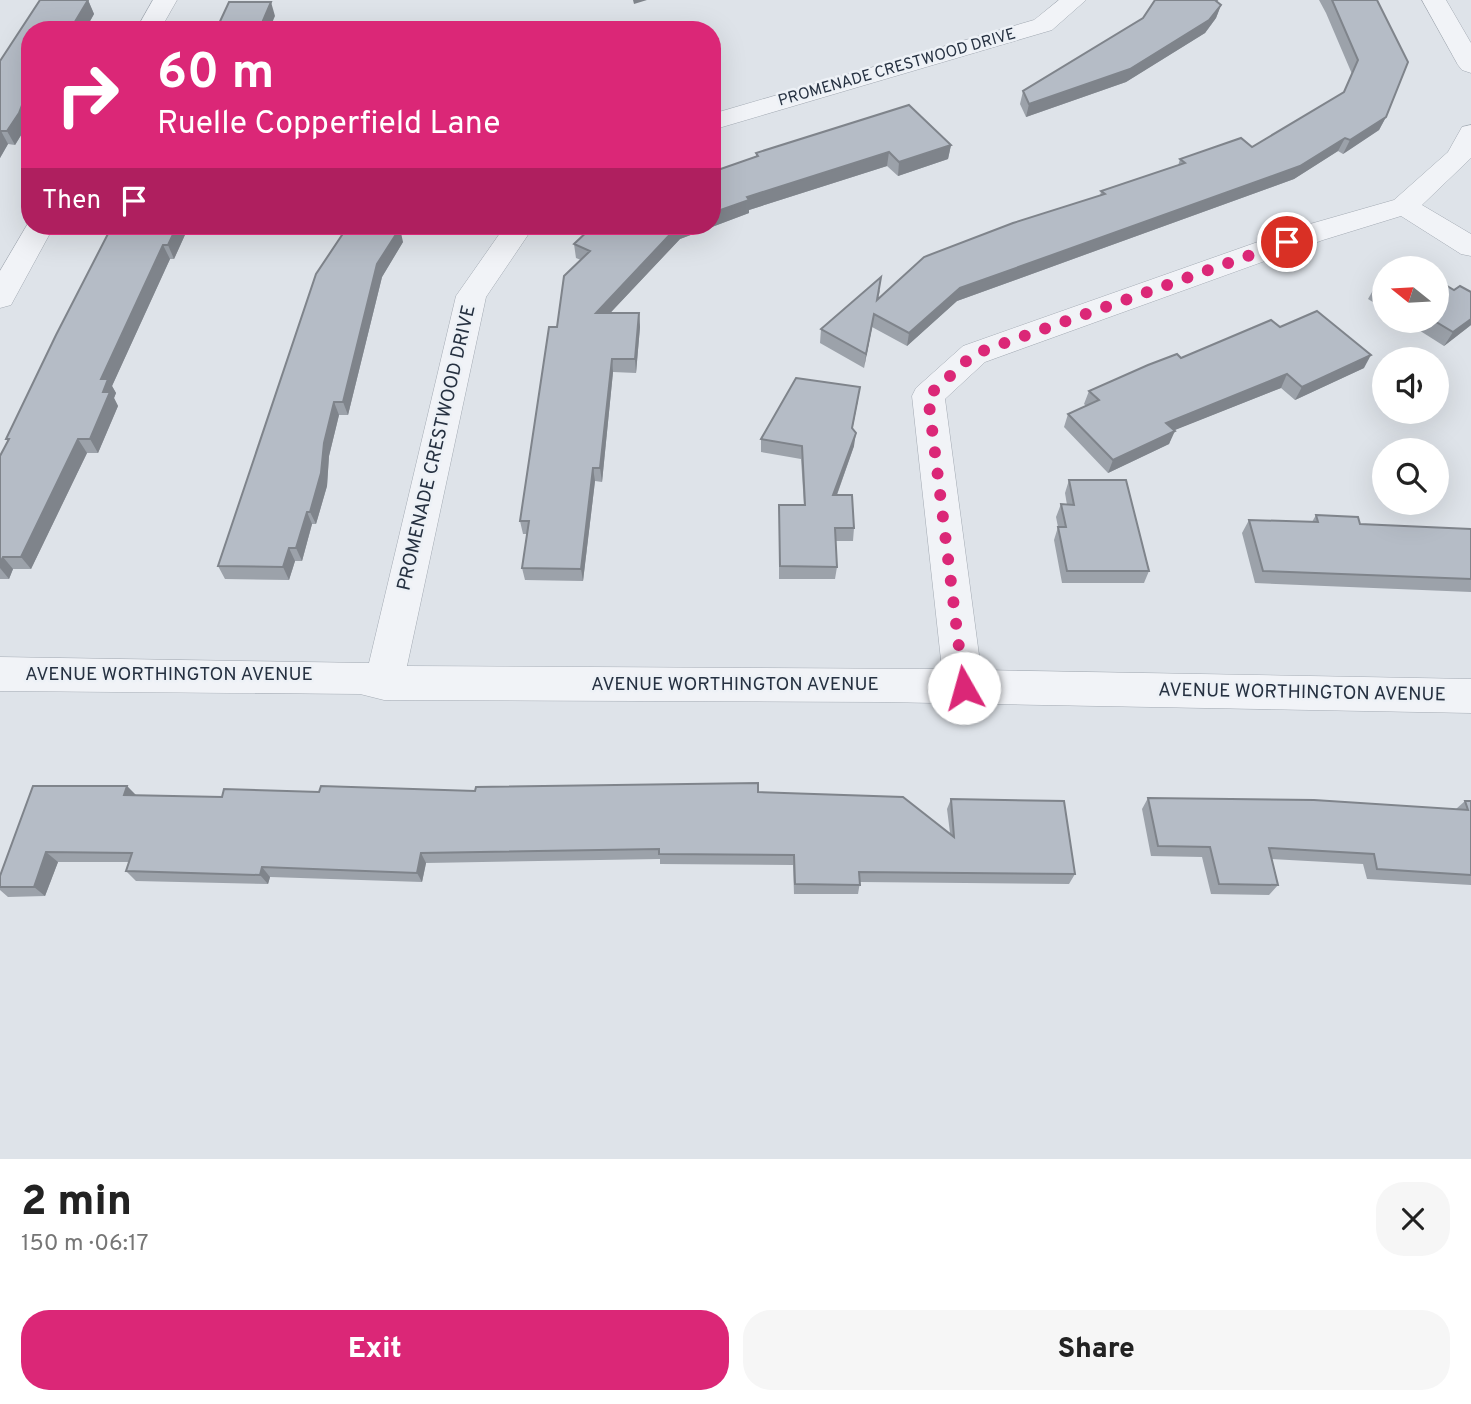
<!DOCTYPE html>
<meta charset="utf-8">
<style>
body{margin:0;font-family:Overpass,sans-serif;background:#f6f6f6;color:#222;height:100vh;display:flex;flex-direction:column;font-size:26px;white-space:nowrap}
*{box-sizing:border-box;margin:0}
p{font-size:23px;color:#767676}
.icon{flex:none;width:38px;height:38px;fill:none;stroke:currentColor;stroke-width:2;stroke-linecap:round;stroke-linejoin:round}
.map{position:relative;height:1159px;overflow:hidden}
.sheet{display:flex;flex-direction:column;background:#fff;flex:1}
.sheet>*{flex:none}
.top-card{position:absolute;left:21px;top:21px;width:700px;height:214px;border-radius:28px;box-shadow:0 7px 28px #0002;background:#db2777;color:#fff;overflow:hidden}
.needle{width:46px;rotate:288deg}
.fabs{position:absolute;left:1372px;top:256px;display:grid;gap:14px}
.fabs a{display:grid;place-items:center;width:77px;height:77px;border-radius:50%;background:#fff;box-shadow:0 7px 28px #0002;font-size:35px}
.pin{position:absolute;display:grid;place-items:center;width:60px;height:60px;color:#fff;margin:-30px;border:4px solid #fff;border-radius:50%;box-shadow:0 2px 7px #0007}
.me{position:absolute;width:77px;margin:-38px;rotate:353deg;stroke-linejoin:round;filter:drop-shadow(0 0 5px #0008)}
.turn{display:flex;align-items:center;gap:24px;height:147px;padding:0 21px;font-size:32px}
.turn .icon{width:91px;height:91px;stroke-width:2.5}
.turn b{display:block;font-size:49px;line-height:60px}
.then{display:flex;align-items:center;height:66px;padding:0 21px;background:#0003;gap:14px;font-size:26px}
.round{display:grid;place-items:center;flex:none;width:74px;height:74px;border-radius:28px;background:#f6f6f6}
.head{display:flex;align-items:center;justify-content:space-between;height:119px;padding:0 21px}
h1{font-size:42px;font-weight:800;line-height:52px}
.cta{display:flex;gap:14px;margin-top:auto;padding:14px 21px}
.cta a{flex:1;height:80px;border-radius:28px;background:#db2777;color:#fff;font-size:28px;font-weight:800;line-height:80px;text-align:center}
.cta a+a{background:#f6f6f6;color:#222}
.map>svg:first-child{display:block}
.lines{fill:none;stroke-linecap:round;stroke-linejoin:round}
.street-casing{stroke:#a3aab3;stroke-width:1}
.street{fill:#f1f3f7;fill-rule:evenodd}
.wall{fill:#9ca2aa}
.shaded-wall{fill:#7f848b}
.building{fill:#b5bcc6;stroke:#7f848b;stroke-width:2}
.route{stroke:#db2777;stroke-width:12;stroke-dasharray:0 21.6}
.labels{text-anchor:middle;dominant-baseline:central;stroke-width:5;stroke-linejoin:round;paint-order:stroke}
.far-street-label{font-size:16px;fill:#263141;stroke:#edf1f6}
.street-label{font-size:19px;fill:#263141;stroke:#edf1f6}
</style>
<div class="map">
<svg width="1471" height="1159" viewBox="0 0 1471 1159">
<rect width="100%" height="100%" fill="#dee3e9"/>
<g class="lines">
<g class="street-casing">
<g id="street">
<polygon points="153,0 177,0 160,30 136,30"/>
<polygon points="1059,0 1086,0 1052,30 712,130 712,114 1034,20"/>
<polygon points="1422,0 1446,0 1471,43 1471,73 1462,70 1458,65"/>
<polygon points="1471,125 1471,158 1422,205 1471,234 1471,256 1461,254 1401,216 1323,240 985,362 945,399 981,670 1471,679 1471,713 881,702 384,700 360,694 0,691 0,657 369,663 456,296 505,226 534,226 486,297 407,666 942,669 912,396 916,388 963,346 1303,226 1394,200 1448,152 1462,127"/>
<polygon points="30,220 30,226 54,226 11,305 0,308 0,271"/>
</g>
</g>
<use href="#street" class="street"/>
</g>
<g class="wall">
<polygon points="40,0 88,0 94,14 85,30 30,30 30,117 26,127 15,145 8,144 0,158 0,61"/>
<polygon points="1319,0 1377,0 1386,117 1379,130 1343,154 1338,151 1294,179 957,301 907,346 872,327 864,368 820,343 821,329 880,290 878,299 1100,196 1101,191 1178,166 1180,159 1252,147 1344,92 1352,74 1326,13"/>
<polygon points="1219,3 1221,5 1216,18 1205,33 1126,82 1026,117 1020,104 1023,91"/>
<polygon points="951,145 948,159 898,176 887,166 749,210 749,213 680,239 610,313 639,313 640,327 636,373 613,372 602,482 595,481 583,581 525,580 522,568 527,534 523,534 520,521 557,327 581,260 576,258 574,244 756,156 756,153"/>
<polygon points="112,226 189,226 174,259 170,259 112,386 116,393 114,398 118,406 98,453 87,453 31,569 13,569 9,579 0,579 0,456 8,442 6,439"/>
<polygon points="388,227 403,242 382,277 348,415 339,415 329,456 327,486 316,524 312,524 302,561 295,561 289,580 225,579 218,566"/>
<polygon points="1384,280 1384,309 1368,299 1376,285"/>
<polygon points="1403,320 1437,320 1471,325 1444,346"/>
<polygon points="1280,327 1364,368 1295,400 1281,388 1174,430 1169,444 1108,473 1064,427 1068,414 1086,406 1084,404 1089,391 1181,358"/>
<polygon points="858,400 852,429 854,446 837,495 854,528 853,541 835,541 837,567 835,579 779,579 779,505 804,505 801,459 761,452 761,439"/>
<polygon points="1069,480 1149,571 1144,583 1062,583 1054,540 1058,527 1056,517 1061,504 1067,505 1065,493"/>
<polygon points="1316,515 1360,524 1471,529 1471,592 1255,583 1242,533 1249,520 1312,522"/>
<polygon points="127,786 135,795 222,797 319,792 758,792 950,833 947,809 951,799 1075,874 1069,884 860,882 858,894 794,894 793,865 660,864 660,859 426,863 422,882 270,877 268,884 136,881 126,871 129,862 58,862 45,896 8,897 0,890 0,876"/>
<polygon points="1148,798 1456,809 1465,801 1471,801 1471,885 1367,879 1363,864 1271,859 1278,885 1269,895 1211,894 1202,857 1151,856 1142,809"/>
</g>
<g class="shaded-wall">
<polygon points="88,0 94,14 85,30 70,30"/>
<polygon points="633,0 647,0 634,4"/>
<polygon points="271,2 275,16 269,30 259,30"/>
<polygon points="1221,5 1216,18 1205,33 1126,82 1026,117 1029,104"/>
<polygon points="30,84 30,117 26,127 15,145 7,131"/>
<polygon points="1386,117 1379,130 1343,154 1350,140"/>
<polygon points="1,131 8,144 0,158 0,132"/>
<polygon points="1345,138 1338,151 1294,179 957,301 907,346 909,333 960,288"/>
<polygon points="951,145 948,159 898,176 899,162"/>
<polygon points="889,152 887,166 749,210 749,213 680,239 598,326 596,313 678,226 712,226 712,213 747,197"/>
<polygon points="177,226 189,226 174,259 168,245"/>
<polygon points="400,228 403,242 382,277 348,415 343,402 377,264"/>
<polygon points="163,245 170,259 112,386 116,393 114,398 118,406 98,453 90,439 103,392 101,379"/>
<polygon points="639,313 640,327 636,373 635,359"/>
<polygon points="874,314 872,327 864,368 866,354"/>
<polygon points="1471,319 1471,325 1444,346 1453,332"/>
<polygon points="1371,355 1364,368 1295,400 1302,387"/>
<polygon points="612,359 613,372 602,482 600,468"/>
<polygon points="1287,374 1281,388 1160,436 1166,423"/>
<polygon points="860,387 858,400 850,441 852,428"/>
<polygon points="334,402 339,415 329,456 327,486 316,524 310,512 324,443"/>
<polygon points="1175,431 1169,444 1108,473 1113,460"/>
<polygon points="856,433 854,446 832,508 833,495"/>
<polygon points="78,439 87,453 31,569 21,557"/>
<polygon points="593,468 595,481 583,581 581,569"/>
<polygon points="307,512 312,524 302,561 296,548"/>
<polygon points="289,548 295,561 289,580 283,567"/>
<polygon points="3,557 13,569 9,579 0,568 0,563"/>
<polygon points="127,786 137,796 124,795"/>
<polygon points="46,852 58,862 45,896 34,887"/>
<polygon points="421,853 426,863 422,882 417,873"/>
<polygon points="262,867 270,877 268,884 260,875"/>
</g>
<g class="building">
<polygon points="40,0 88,0 70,30 30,30 30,84 19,113 7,131 1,131 0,132 0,61"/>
<polygon points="1155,0 1217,0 1216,1 1221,5 1209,20 1130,69 1029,104 1023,91 1143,18"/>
<polygon points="1332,0 1377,0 1408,62 1386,117 1350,140 1345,138 1300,166 960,288 909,333 874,314 866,354 821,329 881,277 877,300 924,257 1013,223 1105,194 1101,191 1185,163 1180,159 1241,138 1252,147 1344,92 1358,60"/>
<polygon points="229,2 271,2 259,30 216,30"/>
<polygon points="909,105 951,145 899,162 889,152 747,197 749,200 712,213 712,172 758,156 756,153"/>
<polygon points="112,226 177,226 168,245 163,245 101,379 108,379 103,392 110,392 90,439 78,439 21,557 3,557 0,563 0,456 9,439 6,439 56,335"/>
<polygon points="348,226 383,226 400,228 377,264 343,402 334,402 324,443 321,473 310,512 307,512 296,548 289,548 283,567 218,566 316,274"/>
<polygon points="593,226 678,226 596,313 639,313 635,359 612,359 600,468 593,468 581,569 522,568 529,521 520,521 549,327 557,327 564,276 590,251 574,244"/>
<polygon points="1409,263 1416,268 1402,268"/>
<polygon points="1384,280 1384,290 1376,285"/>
<polygon points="1437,280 1454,290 1460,286 1471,292 1471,319 1453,332 1433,320 1437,320"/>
<polygon points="1317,311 1371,355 1302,387 1287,374 1166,423 1175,431 1113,460 1068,414 1099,400 1089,391 1148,365 1177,354 1181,358 1271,320 1280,327"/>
<polygon points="796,378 860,387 852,428 856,433 833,495 852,495 854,528 835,528 837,567 780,566 779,505 805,505 802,446 761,439"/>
<polygon points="1069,480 1126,480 1149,571 1067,571 1058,527 1066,527 1061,504 1074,505"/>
<polygon points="1316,515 1358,517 1360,524 1471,529 1471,579 1263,571 1249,520 1318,522"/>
<polygon points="758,783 758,792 903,797 954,837 951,799 1064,801 1075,874 859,872 860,885 795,884 794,855 659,854 659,849 421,853 417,873 262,867 260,875 126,871 132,853 46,852 34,887 0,887 0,876 33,786 127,786 124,795 222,797 224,789 319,792 321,786 475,791 476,787"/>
<polygon points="1148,798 1314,800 1468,810 1465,801 1471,801 1471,875 1377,869 1374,854 1269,848 1278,885 1219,884 1210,847 1158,846"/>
</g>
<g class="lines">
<polyline class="route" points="964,688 928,396 974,354 1287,242"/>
</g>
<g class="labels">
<g class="far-street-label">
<text transform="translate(897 68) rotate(-16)">PROMENADE CRESTWOOD DRIVE</text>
</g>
<g class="street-label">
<text transform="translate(437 448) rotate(-77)">PROMENADE CRESTWOOD DRIVE</text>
<text x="169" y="675">AVENUE WORTHINGTON AVENUE</text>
<text x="735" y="685">AVENUE WORTHINGTON AVENUE</text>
<text transform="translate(1302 693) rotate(1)">AVENUE WORTHINGTON AVENUE</text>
</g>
</g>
</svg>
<div class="fabs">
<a><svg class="needle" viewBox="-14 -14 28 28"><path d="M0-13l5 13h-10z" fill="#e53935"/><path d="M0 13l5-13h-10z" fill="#767676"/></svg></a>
<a><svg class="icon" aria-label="sound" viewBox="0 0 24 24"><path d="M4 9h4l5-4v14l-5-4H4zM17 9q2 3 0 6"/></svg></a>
<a><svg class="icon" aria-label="search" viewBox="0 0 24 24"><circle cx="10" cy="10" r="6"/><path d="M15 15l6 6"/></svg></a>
</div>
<div class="pin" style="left:1287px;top:242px;background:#d93025"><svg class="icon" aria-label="arrive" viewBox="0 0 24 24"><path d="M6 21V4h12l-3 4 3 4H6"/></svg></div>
<svg class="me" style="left:964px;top:688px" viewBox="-20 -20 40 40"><circle r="19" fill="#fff"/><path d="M0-13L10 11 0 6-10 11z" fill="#db2777"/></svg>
<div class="top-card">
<div class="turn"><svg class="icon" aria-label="right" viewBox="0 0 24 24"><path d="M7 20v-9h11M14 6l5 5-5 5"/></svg><div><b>60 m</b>Ruelle Copperfield Lane</div></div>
<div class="then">Then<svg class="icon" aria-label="arrive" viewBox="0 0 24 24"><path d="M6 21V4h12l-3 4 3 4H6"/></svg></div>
</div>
</div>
<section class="sheet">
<div class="head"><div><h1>2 min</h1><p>150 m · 06:17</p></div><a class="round"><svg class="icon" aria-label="close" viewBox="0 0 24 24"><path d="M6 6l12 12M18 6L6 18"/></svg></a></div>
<div class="cta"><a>Exit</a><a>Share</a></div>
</section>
